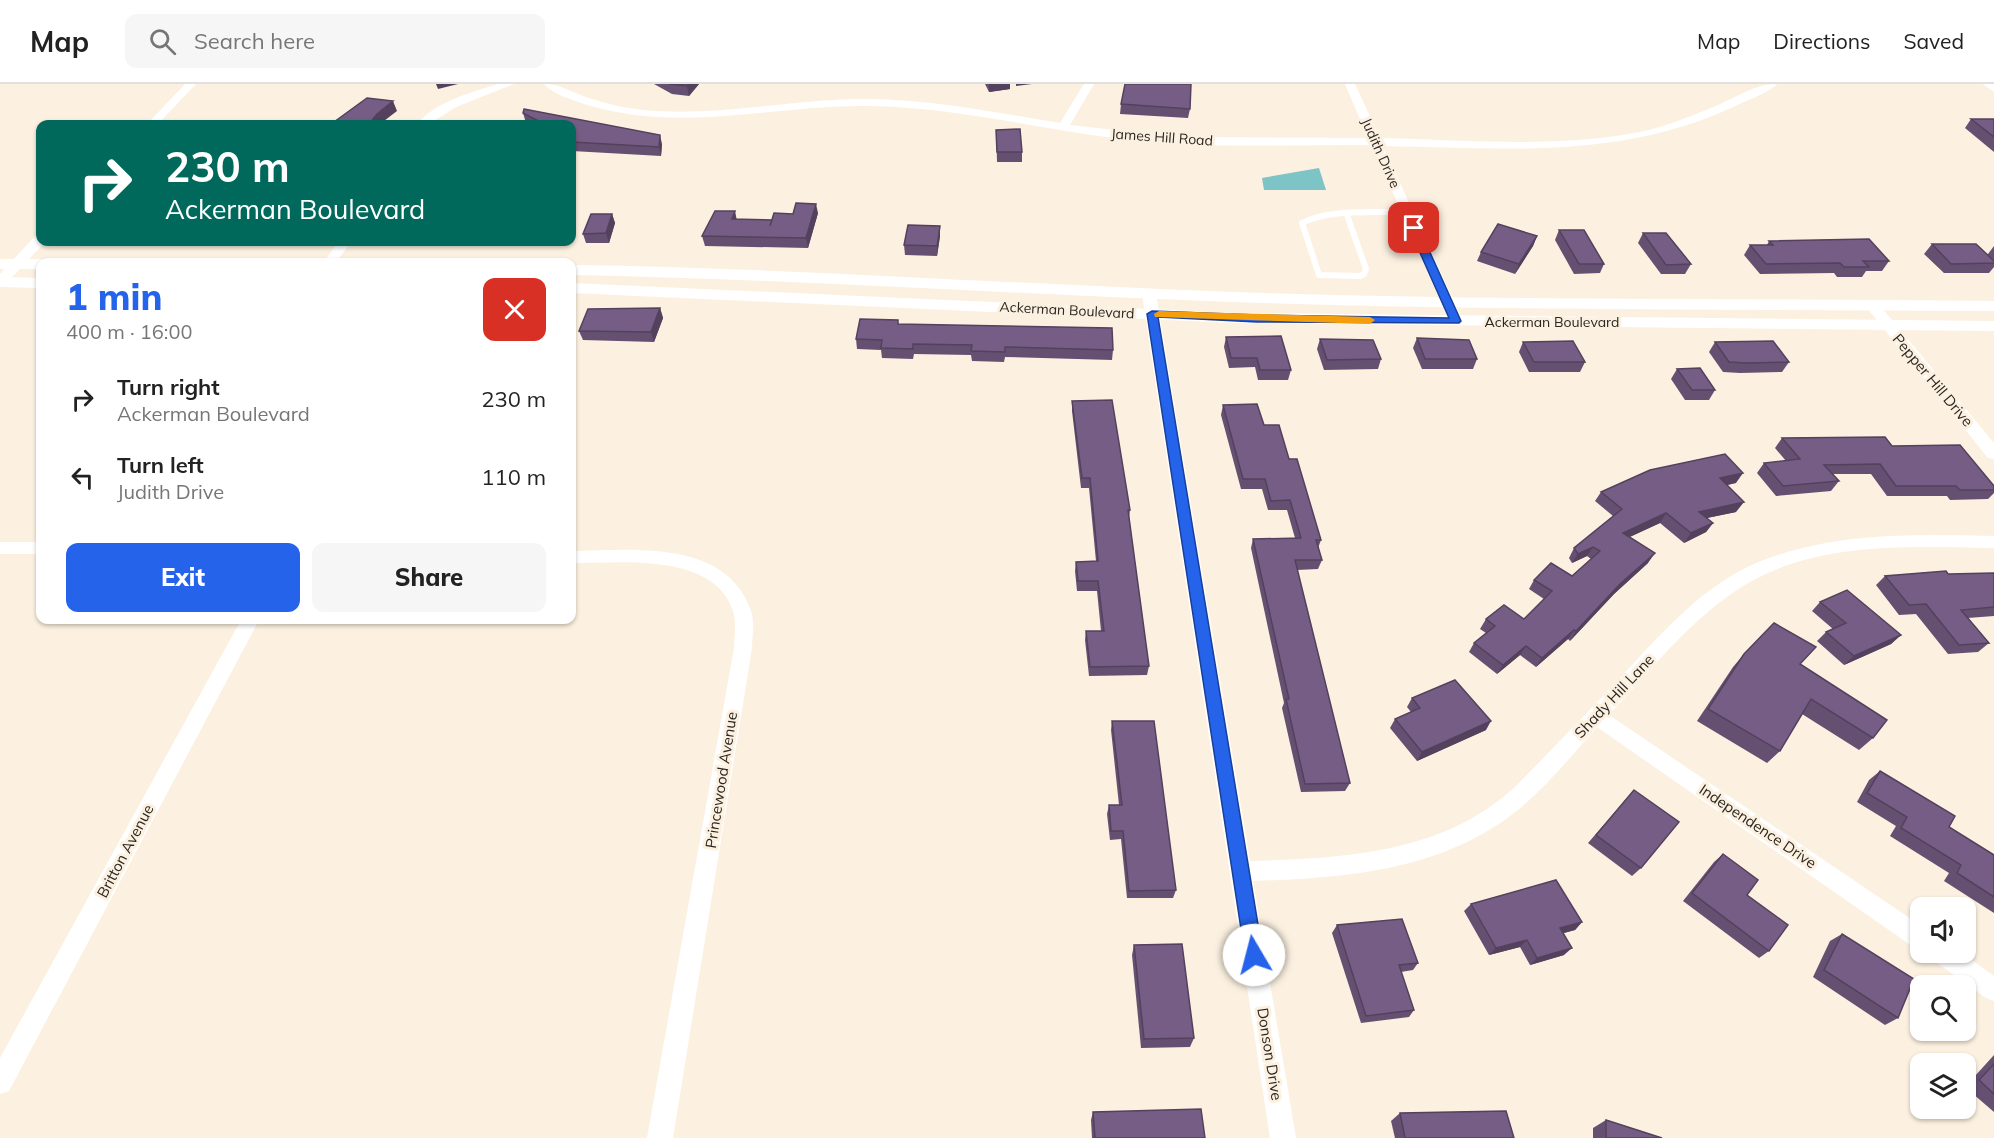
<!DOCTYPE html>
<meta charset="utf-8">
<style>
body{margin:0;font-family:Mulish,sans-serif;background:#f6f6f6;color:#222;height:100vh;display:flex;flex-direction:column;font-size:22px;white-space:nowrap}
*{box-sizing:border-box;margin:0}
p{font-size:20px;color:#767676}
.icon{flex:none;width:33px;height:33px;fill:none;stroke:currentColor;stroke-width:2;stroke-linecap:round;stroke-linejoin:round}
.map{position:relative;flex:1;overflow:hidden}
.panel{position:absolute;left:36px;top:174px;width:540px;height:366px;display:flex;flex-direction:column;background:#fff;border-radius:12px;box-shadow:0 2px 4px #0004}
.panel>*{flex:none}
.banner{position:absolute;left:36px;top:36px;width:540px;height:126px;border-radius:12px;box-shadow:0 2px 4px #0004;background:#00695c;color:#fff;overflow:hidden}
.fabs{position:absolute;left:1910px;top:813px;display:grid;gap:12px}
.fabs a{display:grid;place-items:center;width:66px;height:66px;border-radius:12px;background:#fff;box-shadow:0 2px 4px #0004;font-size:30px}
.pin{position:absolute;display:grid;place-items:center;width:51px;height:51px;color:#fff;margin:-26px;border-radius:12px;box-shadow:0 3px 9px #0006}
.me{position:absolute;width:66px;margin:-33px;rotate:352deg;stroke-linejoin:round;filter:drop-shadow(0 0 4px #0008)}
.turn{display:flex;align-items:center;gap:21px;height:126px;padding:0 30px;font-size:27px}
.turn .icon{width:78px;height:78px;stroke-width:2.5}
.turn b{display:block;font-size:42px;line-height:51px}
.round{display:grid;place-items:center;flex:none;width:63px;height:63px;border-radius:12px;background:#f6f6f6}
.overview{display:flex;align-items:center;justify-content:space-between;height:102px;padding:0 30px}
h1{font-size:36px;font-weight:800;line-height:45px;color:#2563eb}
.action{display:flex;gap:12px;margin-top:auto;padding:12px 30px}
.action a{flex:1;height:69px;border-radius:12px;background:#2563eb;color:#fff;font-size:24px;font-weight:800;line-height:69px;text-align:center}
.action a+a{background:#f6f6f6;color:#222}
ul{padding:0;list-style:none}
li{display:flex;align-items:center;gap:18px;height:78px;padding:0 30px}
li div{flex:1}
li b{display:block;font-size:22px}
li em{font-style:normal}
header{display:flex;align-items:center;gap:36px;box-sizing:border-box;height:84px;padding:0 30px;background:#fff;border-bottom:2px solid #e0e0e0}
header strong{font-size:28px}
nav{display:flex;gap:33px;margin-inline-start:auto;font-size:21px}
.search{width:420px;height:54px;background:#f6f6f6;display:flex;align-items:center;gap:15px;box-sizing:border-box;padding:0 21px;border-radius:12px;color:#767676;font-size:22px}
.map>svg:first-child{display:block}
.water{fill:#7ec3c5}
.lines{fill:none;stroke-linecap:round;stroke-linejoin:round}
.service{stroke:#fff;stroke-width:6}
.minor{fill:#fff;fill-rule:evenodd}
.tertiary{fill:#fff;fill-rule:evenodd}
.wall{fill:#655072}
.shaded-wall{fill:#53415d}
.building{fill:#765d85;stroke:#53415d;stroke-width:1.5}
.route{fill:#2563eb;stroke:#184099;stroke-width:1.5}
.slow{fill:#f59e0b}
.labels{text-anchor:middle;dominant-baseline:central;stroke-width:6;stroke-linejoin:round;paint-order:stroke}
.far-street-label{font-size:14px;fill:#2a2620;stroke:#fcf1e1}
.street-label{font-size:15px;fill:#2a2620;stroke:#fcf1e1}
</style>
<header>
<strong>Map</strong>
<div class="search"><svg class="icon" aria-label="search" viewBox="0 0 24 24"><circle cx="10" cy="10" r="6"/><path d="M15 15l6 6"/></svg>Search here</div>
<nav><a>Map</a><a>Directions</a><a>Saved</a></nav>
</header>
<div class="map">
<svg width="1994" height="1054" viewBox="0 0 1994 1054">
<rect width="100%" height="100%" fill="#fcf1e1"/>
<polygon class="water" points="1319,84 1326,106 1264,106 1262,94"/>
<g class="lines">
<path class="service" d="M1347 131 1366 185 1364 190 1360 192 1319 191 1302 139C1329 124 1375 130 1406 127"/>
<g class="minor">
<polygon points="185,0 196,0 158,40 147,40"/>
<path d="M498 0H514L456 23 429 40H417C437 17 470 9 498 0Z"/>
<path d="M544 0C560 0 571 8 586 13 609 21 634 26 657 27 724 31 790 16 857 15 925 14 993 28 1060 39L1084 0H1094L1070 41 1176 53 1368 54 1345 0H1355L1380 54C1469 56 1557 65 1645 47 1670 41 1694 31 1718 21 1738 12 1756 0 1777 0 1767 10 1747 16 1733 23 1619 76 1505 64 1383 62L1463 237 1456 241 1449 237 1372 61C1286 61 1199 65 1114 54 1029 43 944 21 858 22 764 23 678 49 584 20 570 15 553 10 544 0Z"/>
<polygon points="1983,0 1994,0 1994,8"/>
<polygon points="40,151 40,158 45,158 5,201 0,202 0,190 35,152"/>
<polygon points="338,158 351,158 336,178 324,178"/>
<path d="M1149 206 1156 210 1250 777C1345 774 1445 770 1518 700 1552 665 1586 630 1619 595 1660 551 1703 500 1761 477 1836 448 1915 450 1994 452V464C1908 463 1812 456 1737 506 1687 539 1649 588 1609 631L1920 841V865L1912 862 1597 643C1574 669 1551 697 1525 720 1449 786 1349 794 1253 797L1296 1054H1270L1142 210Z"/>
<polygon points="1872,217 1877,218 1994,359 1994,375 1988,374 1867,224 1865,221 1867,218"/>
<rect x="0" y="458" width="40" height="12"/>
<path d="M572 467C632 466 727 455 751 527 755 538 752 552 752 564L673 1054H647L734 564C734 552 737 539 733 527 714 468 621 479 572 479Z"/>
<polygon points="241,536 259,536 9,1007 0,1010 0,974"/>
<polygon points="1930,868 1961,868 1994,892 1994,917 1986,914 1933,876"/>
</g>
<g class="tertiary">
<polygon points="0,175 40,175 47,178 40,178 40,185 0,185"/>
<path d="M572 181C784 184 996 199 1208 207 1469 217 1732 214 1994 217V227C1732 225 1469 227 1208 217 996 209 784 195 572 191Z"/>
<polygon points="0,193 40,194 40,204 0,203"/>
<polygon points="572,199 1235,229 1994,237 1994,247 1235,239 572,209"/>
</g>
</g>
<g class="wall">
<polygon points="654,0 699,0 689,12 672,10"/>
<polygon points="985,0 1010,0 1010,5 989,8"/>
<polygon points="1121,20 1190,25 1188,34 1120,30"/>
<polygon points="523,29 662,60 661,72 572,67 572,40 529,40 526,39"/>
<polygon points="1971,35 1994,35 1994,68 1965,44"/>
<polygon points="996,46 1022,68 1022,78 997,78"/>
<polygon points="818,129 808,164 705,162 702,152 737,135 772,136 793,130"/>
<polygon points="612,130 615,139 609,159 586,159 583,150"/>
<polygon points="940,142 940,152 937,172 905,171 904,161"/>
<polygon points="1559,146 1604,180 1600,189 1574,190 1555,156"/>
<polygon points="1643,149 1691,180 1685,190 1661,190 1638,159"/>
<polygon points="1537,152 1533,162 1515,190 1477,177 1481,168"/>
<polygon points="1769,157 1889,177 1882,187 1866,187 1862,193 1837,193 1834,189 1760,190 1744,171 1750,161 1767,161"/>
<polygon points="392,158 441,158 439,161 394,161"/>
<polygon points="1932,160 1988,170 1994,162 1994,183 1989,189 1944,189 1924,170"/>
<polygon points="660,224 663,234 654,258 583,256 579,247"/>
<polygon points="899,240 1113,266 1112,276 1005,273 1004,278 972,277 971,271 914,270 913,275 882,274 881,266 857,265 856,255"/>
<polygon points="1226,253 1291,286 1288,296 1258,296 1255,283 1229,284 1224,263"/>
<polygon points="1417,254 1477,275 1473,285 1422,285 1413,264"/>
<polygon points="1320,255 1381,275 1378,285 1324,286 1317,265"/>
<polygon points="1523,258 1585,278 1580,288 1529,288 1519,268"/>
<polygon points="1715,258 1789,278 1782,288 1740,289 1723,288 1709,268"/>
<polygon points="1677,285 1715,306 1709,316 1685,316 1671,295"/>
<polygon points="1072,317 1130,426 1129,433 1149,582 1147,591 1089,592 1085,556 1086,547 1101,547 1097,507 1077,507 1075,487 1076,478 1096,477 1089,404 1081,404 1072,327"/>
<polygon points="1223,321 1264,341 1289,375 1321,456 1318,464 1322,476 1318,485 1297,486 1350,699 1345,707 1301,708 1282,624 1284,619 1251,464 1253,455 1295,454 1287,426 1268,426 1262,405 1241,405 1221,331"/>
<polygon points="1782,354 1892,362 1994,402 1994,409 1988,415 1950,416 1947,412 1887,412 1871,390 1833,390 1839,397 1831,407 1776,412 1757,389 1764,379 1786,377 1775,364"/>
<polygon points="1736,399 1727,401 1736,428 1707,434 1713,439 1706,448 1684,459 1660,439 1629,453 1648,479 1614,510 1570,557 1568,555 1536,583 1520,571 1497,590 1469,568 1474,559 1486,549 1480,545 1486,535 1524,535 1544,515 1529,505 1534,496 1572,492 1591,475 1587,472 1572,479 1569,474 1574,464 1613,432 1595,417 1601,408"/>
<polygon points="1994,489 1994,532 1968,534 1989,559 1978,568 1948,570 1916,530 1899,531 1876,501 1885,492"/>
<polygon points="1820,518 1901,551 1891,560 1844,581 1817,557 1826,548 1833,545 1812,527"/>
<polygon points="1744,570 1873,654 1859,666 1802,630 1780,667 1767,679 1697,637 1733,583"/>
<polygon points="1412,614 1486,646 1417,677 1390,644 1395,635 1411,628 1407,623"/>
<polygon points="1112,637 1176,806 1173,814 1127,814 1121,755 1110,756 1107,730 1109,721 1119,721 1111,646"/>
<polygon points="1880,687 1949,743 1994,771 1994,829 1944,797 1949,789 1890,752 1896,742 1857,718 1869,696"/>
<polygon points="1634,706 1641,784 1632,792 1588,759"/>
<polygon points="1723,770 1747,811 1769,867 1759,874 1683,817 1714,778"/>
<polygon points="1471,820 1582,838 1575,846 1563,849 1564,871 1530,881 1520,863 1489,871 1464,827"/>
<polygon points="1337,841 1418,879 1413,886 1401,888 1414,926 1409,933 1361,939 1332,849"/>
<polygon points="1842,850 1898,934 1885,941 1813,893 1830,857"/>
<polygon points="1134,861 1194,954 1190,963 1141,964 1132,871"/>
<polygon points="1994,971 1994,1028 1965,1003"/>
<polygon points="1093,1028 1205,1054 1092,1054 1091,1036"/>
<polygon points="1400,1029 1514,1054 1395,1054 1391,1037"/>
<polygon points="1606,1036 1662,1054 1593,1054 1593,1044"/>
</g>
<g class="shaded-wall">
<polygon points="436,0 458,0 438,5"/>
<polygon points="689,0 699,0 689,12 687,2"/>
<polygon points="989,0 1010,0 1010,5 989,8"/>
<polygon points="1016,0 1032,0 1016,2"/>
<polygon points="393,17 397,27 380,40 369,40 377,30"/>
<polygon points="660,51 662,60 661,72 659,63"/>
<polygon points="816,120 818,129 808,164 806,154"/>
<polygon points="735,127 737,137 732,135"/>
<polygon points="612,130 615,139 609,159 606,149"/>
<polygon points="940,142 940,152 937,172 937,162"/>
<polygon points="1537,152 1533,162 1515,190 1519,180"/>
<polygon points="660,224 663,234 654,258 651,248"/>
<polygon points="1743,389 1736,399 1713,404 1720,394"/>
<polygon points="1744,418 1736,428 1692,437 1699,428"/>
<polygon points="1666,429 1660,439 1617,459 1623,449"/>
<polygon points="1713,439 1706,448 1684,459 1691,449"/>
<polygon points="1593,463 1587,472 1572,479 1578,470"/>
<polygon points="1655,469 1648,479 1614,510 1570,557 1576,547 1620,500"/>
<polygon points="1574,546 1568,555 1536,583 1542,574"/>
<polygon points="1901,551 1891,560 1844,581 1854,572"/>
<polygon points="1526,562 1520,571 1497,590 1503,581"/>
<polygon points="1491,637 1486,646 1417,677 1422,668"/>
<polygon points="1582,838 1575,846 1553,852 1560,844"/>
<polygon points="1527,856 1520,863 1489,871 1496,864"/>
<polygon points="1572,864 1564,871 1530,881 1537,874"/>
</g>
<g class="building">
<polygon points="669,0 689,0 687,2"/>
<polygon points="1125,0 1191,0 1190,25 1121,20"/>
<polygon points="367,14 393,17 377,30 369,40 332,40 334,38"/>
<polygon points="524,25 660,51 659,63 572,58 572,40 544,40 523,29"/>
<polygon points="1971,35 1994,35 1994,53"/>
<polygon points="1020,45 1022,68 997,68 996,46"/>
<polygon points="796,119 816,120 806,154 702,152 715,127 735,127 732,135 772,136 770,142 774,129 793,130"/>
<polygon points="591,130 612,130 606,149 583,150"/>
<polygon points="1498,140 1537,152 1519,180 1481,168"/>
<polygon points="908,141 940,142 937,162 904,161"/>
<polygon points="1559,146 1584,146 1604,180 1579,180"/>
<polygon points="1643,149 1666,149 1691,180 1666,181"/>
<polygon points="1869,155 1889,177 1863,177 1869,183 1844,183 1840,179 1766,180 1750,161 1773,161 1769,157"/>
<polygon points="1932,160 1976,160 1994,177 1994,179 1951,180"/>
<polygon points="660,224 651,248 579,247 588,225"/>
<polygon points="860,235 898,236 898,240 1112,244 1113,266 1005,263 1005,268 971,267 972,261 913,260 913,265 881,264 882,256 856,255"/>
<polygon points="1281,252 1291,286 1260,286 1257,274 1231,274 1226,253"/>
<polygon points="1417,254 1469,256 1477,275 1425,275"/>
<polygon points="1320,255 1373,256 1381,275 1327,276"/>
<polygon points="1573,257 1585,278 1534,278 1523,258"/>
<polygon points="1773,257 1789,278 1746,279 1729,278 1715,258"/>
<polygon points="1700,284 1715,306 1692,306 1677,285"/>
<polygon points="1112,316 1130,426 1128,426 1149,582 1090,583 1086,547 1104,547 1098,497 1078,497 1076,478 1098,477 1090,394 1082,394 1072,317"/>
<polygon points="1257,320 1264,341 1279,341 1289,375 1297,375 1321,456 1316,456 1322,476 1295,476 1350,699 1305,700 1286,615 1289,615 1253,455 1301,454 1290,416 1271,417 1265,395 1243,395 1223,321"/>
<polygon points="1885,353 1892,362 1960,361 1994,402 1994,406 1960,406 1956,402 1896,402 1880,380 1824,381 1839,397 1783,402 1764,379 1800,375 1782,354"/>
<polygon points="1725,370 1743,389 1720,394 1744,418 1699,428 1713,439 1691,449 1666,429 1623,449 1655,469 1620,500 1576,547 1574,546 1542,574 1526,562 1503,581 1474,559 1495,542 1486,535 1504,521 1524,535 1552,507 1534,496 1551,479 1572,492 1600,467 1593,463 1578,470 1574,464 1622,425 1601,408 1650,386"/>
<polygon points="1946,487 1948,490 1994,489 1994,523 1961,526 1989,559 1959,561 1926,520 1909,521 1885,492"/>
<polygon points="1847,506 1901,551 1854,572 1826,548 1846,539 1820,518"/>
<polygon points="1774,539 1816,563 1800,580 1887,636 1873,654 1811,615 1780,667 1708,625 1744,570"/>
<polygon points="1455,596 1491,637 1422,668 1395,635 1420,624 1412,614"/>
<polygon points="1112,637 1154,637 1176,806 1129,807 1123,747 1111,747 1109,721 1122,721"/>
<polygon points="1880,687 1955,732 1949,743 1994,771 1994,813 1957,789 1961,781 1901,744 1907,733 1867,709"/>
<polygon points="1634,706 1679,738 1641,784 1596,751"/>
<polygon points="1723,770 1758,796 1747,811 1788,841 1769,867 1692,809"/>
<polygon points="1556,796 1582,838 1560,844 1572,864 1537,874 1527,856 1496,864 1471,820"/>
<polygon points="1402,835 1418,879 1399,881 1414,926 1366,932 1337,841"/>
<polygon points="1842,850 1914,895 1898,934 1824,886"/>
<polygon points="1182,860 1194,954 1144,955 1134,861"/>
<polygon points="1994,980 1994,1010 1979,996"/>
<polygon points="1201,1025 1205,1054 1095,1054 1093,1028"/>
<polygon points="1506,1027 1514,1054 1405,1054 1400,1029"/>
<polygon points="1606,1036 1662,1054 1606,1054"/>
</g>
<polygon class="route" points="1411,142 1419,144 1461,237 1459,239 1257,238 1158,233 1263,871 1260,877 1254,880 1248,877 1245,871 1147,230 1152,227 1257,231 1449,234 1409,144"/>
<polygon class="slow" points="1159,227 1370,233 1375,236 1370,240 1155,233 1154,230"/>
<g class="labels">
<g class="far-street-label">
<text transform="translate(1162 53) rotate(4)">James Hill Road</text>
<text transform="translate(1381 69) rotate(66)">Judith Drive</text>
<text transform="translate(1067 226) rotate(3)">Ackerman Boulevard</text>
<text x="1552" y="238">Ackerman Boulevard</text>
</g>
<g class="street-label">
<text transform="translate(1933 296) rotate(50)">Pepper Hill Drive</text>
<text transform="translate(1614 612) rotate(-47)">Shady Hill Lane</text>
<text transform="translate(721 696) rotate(-81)">Princewood Avenue</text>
<text transform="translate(1758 742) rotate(34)">Independence Drive</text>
<text transform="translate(125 767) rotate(-62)">Britton Avenue</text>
<text transform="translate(1270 970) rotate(81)">Donson Drive</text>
</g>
</g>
</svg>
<div class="fabs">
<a><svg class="icon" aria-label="sound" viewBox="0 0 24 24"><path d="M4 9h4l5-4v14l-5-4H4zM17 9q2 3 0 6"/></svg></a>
<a><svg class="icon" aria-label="search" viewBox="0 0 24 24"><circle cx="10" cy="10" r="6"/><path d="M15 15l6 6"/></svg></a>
<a><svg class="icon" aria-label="layers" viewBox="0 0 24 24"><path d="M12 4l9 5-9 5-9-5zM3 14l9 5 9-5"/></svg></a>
</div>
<div class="pin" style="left:1414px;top:144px;background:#d93025"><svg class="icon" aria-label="arrive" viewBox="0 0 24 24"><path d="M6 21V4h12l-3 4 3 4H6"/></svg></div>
<svg class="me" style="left:1254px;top:871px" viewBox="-20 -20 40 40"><circle r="19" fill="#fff"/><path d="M0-13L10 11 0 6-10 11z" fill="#2563eb"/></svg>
<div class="banner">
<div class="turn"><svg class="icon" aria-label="right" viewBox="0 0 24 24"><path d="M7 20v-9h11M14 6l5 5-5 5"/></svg><div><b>230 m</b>Ackerman Boulevard</div></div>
</div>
<section class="panel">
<div class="overview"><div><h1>1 min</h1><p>400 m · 16:00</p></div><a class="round" style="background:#d93025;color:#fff"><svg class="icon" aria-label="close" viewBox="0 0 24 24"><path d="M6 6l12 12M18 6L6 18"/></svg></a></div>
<ul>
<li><svg class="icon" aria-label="right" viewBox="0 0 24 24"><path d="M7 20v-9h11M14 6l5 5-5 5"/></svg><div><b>Turn right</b><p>Ackerman Boulevard</p></div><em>230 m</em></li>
<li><svg class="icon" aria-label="left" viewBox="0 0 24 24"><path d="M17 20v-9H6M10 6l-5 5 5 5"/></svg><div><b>Turn left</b><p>Judith Drive</p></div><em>110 m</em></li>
</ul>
<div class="action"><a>Exit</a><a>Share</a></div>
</section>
</div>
